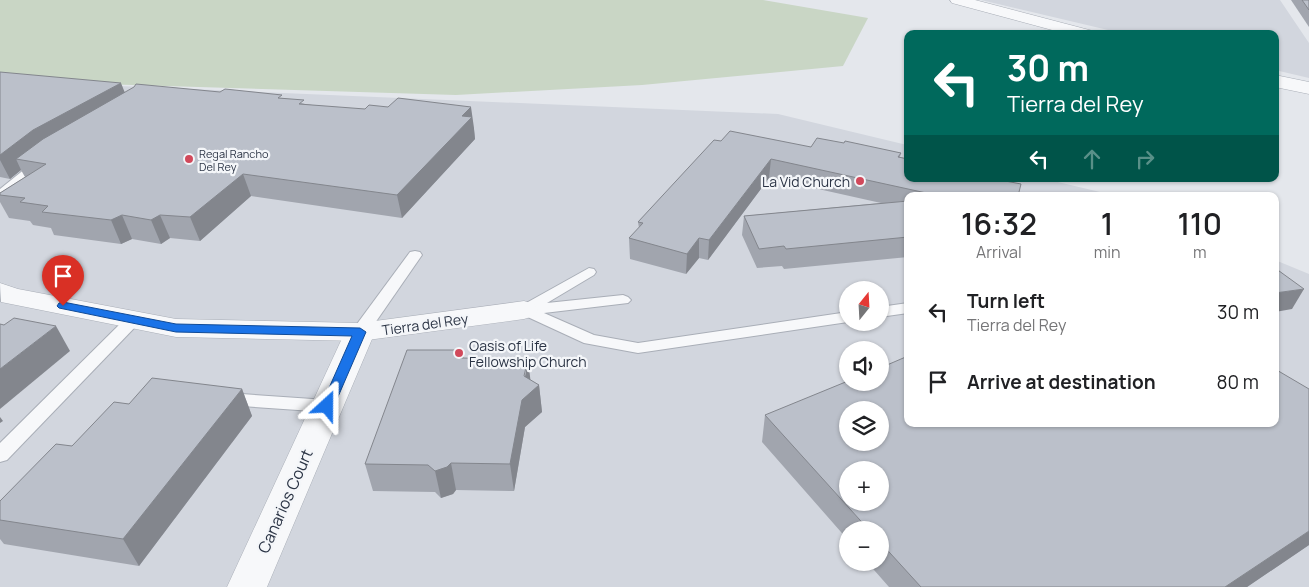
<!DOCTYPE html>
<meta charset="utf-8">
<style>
body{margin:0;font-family:Manrope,sans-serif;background:#f2f2f2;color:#202124;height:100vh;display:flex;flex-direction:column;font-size:19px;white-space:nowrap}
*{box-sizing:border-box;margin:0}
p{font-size:16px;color:#757577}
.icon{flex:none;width:28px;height:28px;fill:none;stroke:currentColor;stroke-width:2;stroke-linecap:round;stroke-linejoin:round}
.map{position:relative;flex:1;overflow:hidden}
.side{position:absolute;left:904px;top:192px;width:375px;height:235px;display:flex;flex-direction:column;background:#fff;border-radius:10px;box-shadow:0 1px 4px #0004}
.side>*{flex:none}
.guide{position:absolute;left:904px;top:30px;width:375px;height:152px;border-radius:10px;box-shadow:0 1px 4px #0004;background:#00695c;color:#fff;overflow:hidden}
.needle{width:32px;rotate:18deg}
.controls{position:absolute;left:839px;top:281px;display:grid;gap:10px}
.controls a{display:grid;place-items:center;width:50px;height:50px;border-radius:50%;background:#fff;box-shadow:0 1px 4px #0004;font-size:25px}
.pin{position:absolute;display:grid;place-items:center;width:42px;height:42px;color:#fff;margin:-51px -21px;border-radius:50% 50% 50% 0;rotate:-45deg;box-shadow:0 0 5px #0007}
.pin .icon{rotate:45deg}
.me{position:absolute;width:55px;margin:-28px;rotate:24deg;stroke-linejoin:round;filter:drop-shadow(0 0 4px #0008)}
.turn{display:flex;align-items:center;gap:18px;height:105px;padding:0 20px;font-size:22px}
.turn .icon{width:65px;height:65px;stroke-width:2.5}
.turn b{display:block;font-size:35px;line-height:42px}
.lanes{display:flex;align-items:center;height:48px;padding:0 20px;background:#0003;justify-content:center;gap:25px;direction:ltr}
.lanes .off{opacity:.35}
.eta{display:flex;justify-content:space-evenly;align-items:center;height:85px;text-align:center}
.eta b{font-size:30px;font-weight:600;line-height:35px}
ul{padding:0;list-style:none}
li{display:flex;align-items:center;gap:15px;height:70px;padding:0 20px}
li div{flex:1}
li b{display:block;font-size:19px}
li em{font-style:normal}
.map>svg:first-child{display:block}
.built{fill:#d2d6de;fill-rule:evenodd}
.green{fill:#c9d6c5}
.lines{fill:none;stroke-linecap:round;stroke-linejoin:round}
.service-casing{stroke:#a9aeb7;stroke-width:2}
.minor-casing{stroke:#a9aeb7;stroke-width:1}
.tertiary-casing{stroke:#a9aeb7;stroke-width:1}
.service{fill:#f7f8fa;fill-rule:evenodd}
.minor{fill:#f7f8fa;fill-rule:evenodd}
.tertiary{fill:#f7f8fa;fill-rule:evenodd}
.wall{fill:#a1a5ae}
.shaded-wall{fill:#83868d}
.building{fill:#bbc0ca;stroke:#83868d;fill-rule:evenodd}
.route{fill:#1a73e8;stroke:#114b97}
.poi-dot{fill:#d1495b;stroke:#f4f6f9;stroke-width:2}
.labels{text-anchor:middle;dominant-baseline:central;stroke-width:4.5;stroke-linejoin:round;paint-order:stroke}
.far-poi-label{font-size:11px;fill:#2b3445;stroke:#f4f6f9;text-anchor:start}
.poi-label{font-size:14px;fill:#2b3445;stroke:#f4f6f9;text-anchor:end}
.street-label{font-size:14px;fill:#2b3445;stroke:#f4f6f9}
.near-street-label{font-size:16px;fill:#2b3445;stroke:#f4f6f9}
</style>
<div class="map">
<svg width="1309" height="587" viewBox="0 0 1309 587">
<rect width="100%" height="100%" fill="#e4e7ec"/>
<g class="built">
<polygon points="981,0 1280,0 1309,43 1309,78 1275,70 1275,34 1125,34"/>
<path d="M0 81 778 114 907 145 908 179H1045L1117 196H908V424H1275V260L1309 274V587H0ZM848 290H880V322H848ZM848 350H880V382H848ZM848 410H880V442H848ZM848 470H880V502H848ZM848 530H880V562H848Z"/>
</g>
<polygon class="green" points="0,0 763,0 868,18 843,66 642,85 456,95 0,81"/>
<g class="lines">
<g class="service-casing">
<g id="service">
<polygon points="40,159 44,160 46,163 44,166 4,198 0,199 0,189 36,160"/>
<polygon points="415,251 420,252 422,255 366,336 354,336 352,332 354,328 410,252"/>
<polygon points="589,268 594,269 596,272 594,275 547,303 623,295 628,297 631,300 628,303 544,313 594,335 638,343 848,312 848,322 638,353 584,343 519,313 516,310 519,307"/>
<polygon points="908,303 908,313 880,317 880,307"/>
<polygon points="133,315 139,317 141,320 139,323 7,460 0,462 0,443 127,317"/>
<polygon points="227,393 327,400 333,402 336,406 333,410 327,412 227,405 221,403 218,399 221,395"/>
</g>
</g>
<g class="minor-casing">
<polygon id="minor" points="360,323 370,325 375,332 267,587 227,587 345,332 350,325"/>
</g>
<g class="tertiary-casing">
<g id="tertiary">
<polygon points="950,0 975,0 1093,31 1095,34 1067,34 952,3"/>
<polygon points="1275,75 1309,82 1309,94 1275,87"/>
<polygon points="0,283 18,289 176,319 360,323 524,301 534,304 538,310 534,316 524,319 360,341 176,337 1,302"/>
</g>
</g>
<use href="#service" class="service"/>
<use href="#minor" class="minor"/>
<use href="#tertiary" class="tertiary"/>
</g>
<g class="wall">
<polygon points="1291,0 1309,0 1309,27"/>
<polygon points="0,72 125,92 283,98 305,104 474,128 474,129 475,139 402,218 251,196 200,241 170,238 161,244 132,239 121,244 54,235 51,228 33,225 30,221 9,218 0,202 0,193 25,177 21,170 10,179 0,177"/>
<polygon points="721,141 811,147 844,143 901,153 900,157 1018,196 908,196 908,257 784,269 782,266 757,268 742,235 744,216 881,203 769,178 708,260 699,258 686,274 630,259 629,238 639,228 638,222"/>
<polygon points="464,358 530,380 539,385 542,412 525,427 514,491 456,490 453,494 441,498 435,492 373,491 365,464"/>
<polygon points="242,389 252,416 139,566 4,544 0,539 0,501 129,404"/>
<polygon points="765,415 1309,545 1247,587 889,587 867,562 880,562 880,530 848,530 848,540 762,442"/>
</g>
<g class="shaded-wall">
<polygon points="121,83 129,103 16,159 21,170 10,179 0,160 0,155 33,130"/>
<polygon points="471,107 474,128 474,129 475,139 402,218 397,195 462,116"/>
<polygon points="771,159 769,178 708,260 709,240"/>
<polygon points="243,174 251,196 200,241 190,217"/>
<polygon points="122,215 132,239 121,244 111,220"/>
<polygon points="160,215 170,238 161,244 151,220"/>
<polygon points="699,238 699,258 686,274 687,254"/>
<polygon points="1304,289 1292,309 1275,312 1275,293"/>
<polygon points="56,326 70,351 0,409 0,369"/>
<polygon points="462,350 467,376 460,358"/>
<polygon points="528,359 531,385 539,385 542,412 525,427 514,491 510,464"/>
<polygon points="242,389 252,416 139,566 123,539"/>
<polygon points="0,417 3,421 0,423"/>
<polygon points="451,463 456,490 453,494 441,498 435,471"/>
<polygon points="1309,531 1309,545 1247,587 1225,587"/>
</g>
<g class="building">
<polygon points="1302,0 1309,0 1309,10"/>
<polygon points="0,72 121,83 33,130 0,155"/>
<polygon points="136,84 220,92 225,89 282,95 278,98 304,100 299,104 365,109 369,105 388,107 398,98 471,107 462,116 472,117 397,195 243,174 190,217 160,215 151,220 122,215 111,220 42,212 48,206 20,202 25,198 0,195 0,193 46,164 16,159 43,139 134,87"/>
<polygon points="730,131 811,147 817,138 844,143 845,141 901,153 898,157 908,159 908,179 995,179 1021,184 1018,196 940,196 771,159 709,240 699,238 687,254 629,238 643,223 638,222 714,140 721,141"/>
<polygon points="908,201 908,237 786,249 784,246 759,249 744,216"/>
<polygon points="1275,268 1304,289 1275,293"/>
<polygon points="14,318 56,326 0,369 0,324 4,325"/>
<polygon points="407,350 462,350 460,358 528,359 524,376 539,385 522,400 510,464 451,463 447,467 435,471 428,465 365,464"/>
<path d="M908 356V424H1275V369L1309 389V531L1225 587H921L880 542V530H869L765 415 848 381V382H880V368ZM848 410H880V442H848ZM848 470H880V502H848Z"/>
<polygon points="152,378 242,389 123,539 0,520 0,501 56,444 72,446 114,402 129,404"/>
</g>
<polygon class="route" points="63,302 176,324 360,328 366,332 334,406 332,410 323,410 321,406 352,336 176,332 59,308 57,306 59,303"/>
<g class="poi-dot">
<circle cx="189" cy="159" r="5"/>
<circle cx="860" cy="181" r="5"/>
<circle cx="459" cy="353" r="5"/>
</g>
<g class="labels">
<g class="far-poi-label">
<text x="199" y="153">Regal Rancho<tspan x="199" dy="13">Del Rey</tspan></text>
</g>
<g class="poi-label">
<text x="850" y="181">La Vid Church</text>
<text x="469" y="345" text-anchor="start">Oasis of Life<tspan x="469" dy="16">Fellowship Church</tspan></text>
</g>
<g class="street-label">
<text transform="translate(425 324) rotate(-8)">Tierra del Rey</text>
</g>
<g class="near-street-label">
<text transform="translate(285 501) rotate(-66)">Canarios Court</text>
</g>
</g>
</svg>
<div class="controls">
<a><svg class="needle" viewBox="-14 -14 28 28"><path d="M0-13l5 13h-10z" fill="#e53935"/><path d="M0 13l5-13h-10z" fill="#757577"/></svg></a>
<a><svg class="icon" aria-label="sound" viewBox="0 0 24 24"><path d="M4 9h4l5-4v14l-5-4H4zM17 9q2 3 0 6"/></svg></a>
<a><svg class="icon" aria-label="layers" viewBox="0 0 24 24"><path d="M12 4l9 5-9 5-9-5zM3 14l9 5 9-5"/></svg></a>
<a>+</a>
<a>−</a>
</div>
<div class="pin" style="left:63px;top:306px;background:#d93025"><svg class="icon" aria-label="arrive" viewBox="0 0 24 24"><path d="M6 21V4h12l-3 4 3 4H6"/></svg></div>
<svg class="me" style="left:327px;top:406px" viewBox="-20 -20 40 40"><path d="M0-17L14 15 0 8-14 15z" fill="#1a73e8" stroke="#fff" stroke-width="4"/></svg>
<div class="guide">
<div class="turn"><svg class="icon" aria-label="left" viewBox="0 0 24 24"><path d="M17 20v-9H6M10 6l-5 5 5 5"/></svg><div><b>30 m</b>Tierra del Rey</div></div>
<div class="lanes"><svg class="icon" aria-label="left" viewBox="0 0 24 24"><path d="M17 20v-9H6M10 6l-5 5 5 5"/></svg><svg class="icon off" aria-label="ahead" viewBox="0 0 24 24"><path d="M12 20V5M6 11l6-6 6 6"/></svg><svg class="icon off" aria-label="right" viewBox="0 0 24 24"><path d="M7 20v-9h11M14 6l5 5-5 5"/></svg></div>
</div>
<section class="side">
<div class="eta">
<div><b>16:32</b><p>Arrival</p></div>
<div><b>1</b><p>min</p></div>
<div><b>110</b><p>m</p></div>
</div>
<ul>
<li><svg class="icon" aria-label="left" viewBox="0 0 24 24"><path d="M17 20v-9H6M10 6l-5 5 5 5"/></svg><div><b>Turn left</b><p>Tierra del Rey</p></div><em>30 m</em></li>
<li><svg class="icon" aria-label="arrive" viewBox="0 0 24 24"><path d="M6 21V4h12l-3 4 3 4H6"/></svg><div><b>Arrive at destination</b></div><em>80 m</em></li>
</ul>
</section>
</div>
